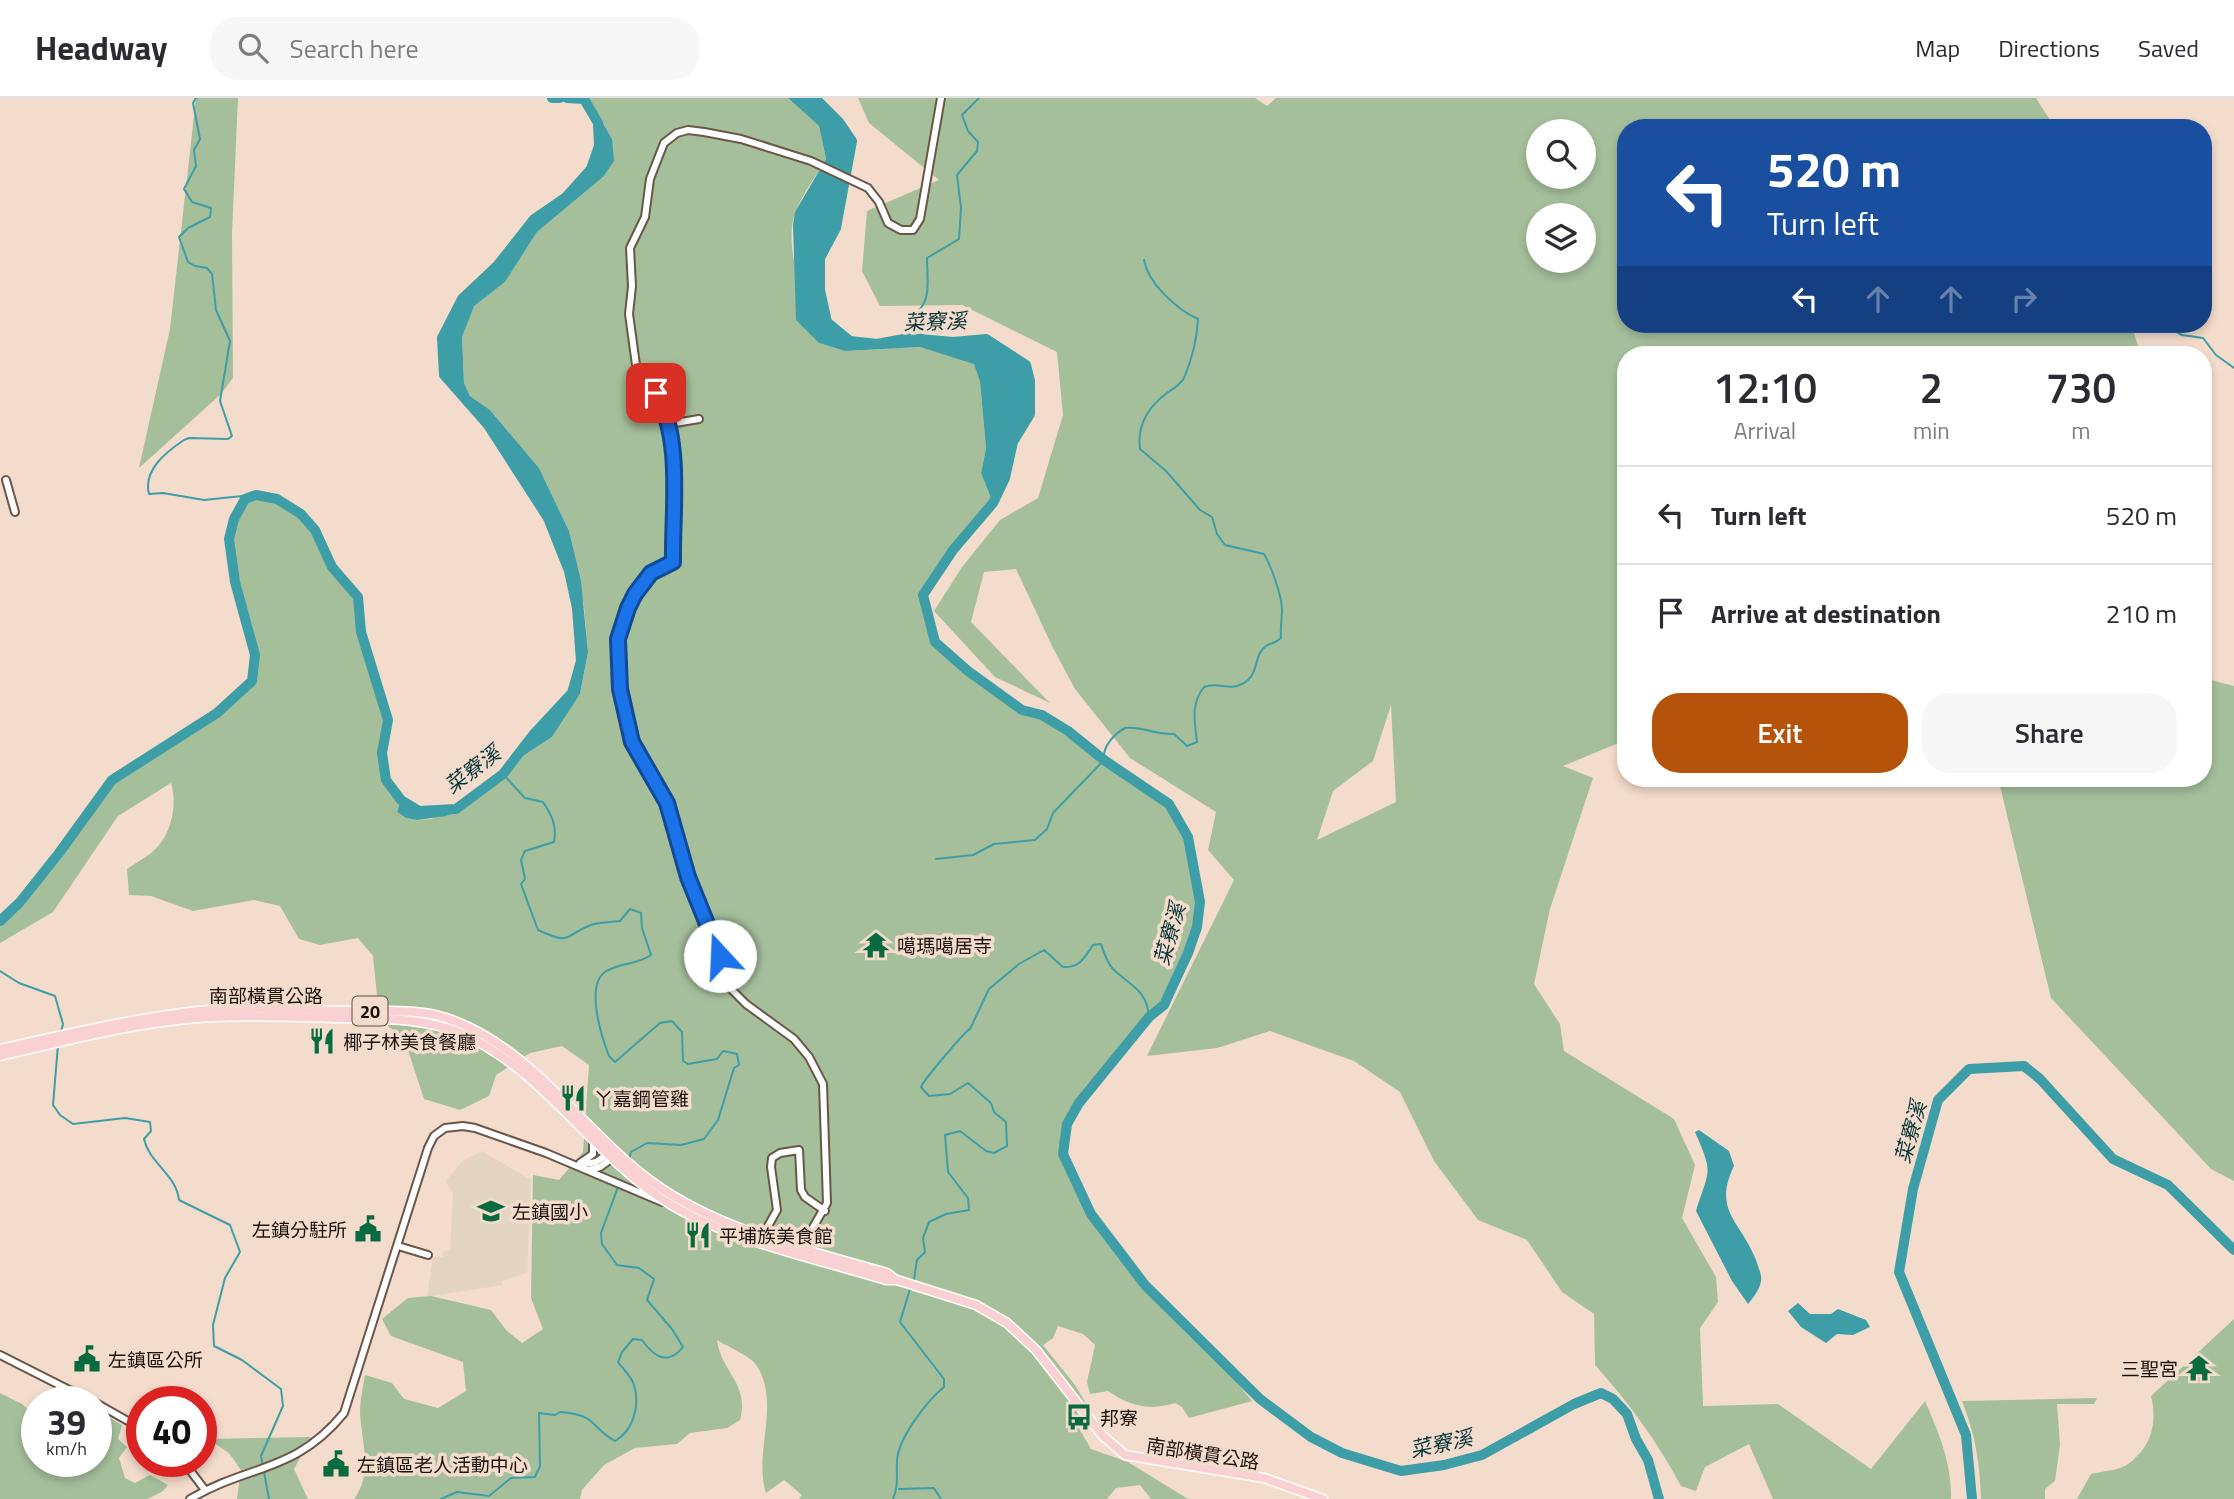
<!DOCTYPE html>
<meta charset="utf-8">
<style>
body{margin:0;font-family:"Titillium Web","Noto Sans TC",sans-serif;background:#f7f7f7;color:#2b2b33;height:100vh;display:flex;flex-direction:column;font-size:26px;white-space:nowrap}
*{box-sizing:border-box;margin:0}
p{font-size:23px;color:#7c7c81}
.icon{flex:none;width:38px;height:38px;fill:none;stroke:currentColor;stroke-width:2;stroke-linecap:round;stroke-linejoin:round}
.map{position:relative;flex:1;overflow:hidden}
.details{position:absolute;left:1617px;top:248px;width:595px;height:441px;display:flex;flex-direction:column;background:#fff;border-radius:28px;box-shadow:0 4px 10px #0003}
.details>*{flex:none}
.top-card{position:absolute;left:1617px;top:21px;width:595px;height:214px;border-radius:28px;box-shadow:0 4px 10px #0003;background:#1a4fa0;color:#fff;overflow:hidden}
.buttons{position:absolute;left:1526px;top:21px;display:grid;gap:14px}
.buttons a{display:grid;place-items:center;width:70px;height:70px;border-radius:50%;background:#fff;box-shadow:0 4px 10px #0003;font-size:35px}
.speed{position:absolute;left:21px;top:1288px;display:flex;gap:14px;font-size:35px;font-weight:700;text-align:center}
.speed>*{display:grid;place-content:center;width:91px;height:91px;border-radius:50%;background:#fff;box-shadow:0 4px 10px #0003;line-height:1}
.speed small{font-size:18px;font-weight:400}
.speed .limit{border:10px solid #d22;background:#fff;color:#111}
.pin{position:absolute;display:grid;place-items:center;width:60px;height:60px;color:#fff;margin:-30px;border-radius:14px;box-shadow:0 4px 10px #0006}
.me{position:absolute;width:77px;margin:-38px;rotate:340deg;stroke-linejoin:round;filter:drop-shadow(0 0 5px #0008)}
.turn{display:flex;align-items:center;gap:24px;height:147px;padding:0 35px;font-size:32px}
.turn .icon{width:91px;height:91px;stroke-width:2.5}
.turn b{display:block;font-size:49px;line-height:60px}
.lanes{display:flex;align-items:center;height:66px;padding:0 35px;background:#0003;justify-content:center;gap:35px;direction:ltr}
.lanes .off{opacity:.35}
.eta{display:flex;justify-content:space-evenly;align-items:center;height:119px;text-align:center}
.eta b{font-size:42px;font-weight:600;line-height:49px}
.action{display:flex;gap:14px;margin-top:auto;padding:14px 35px}
.action a{flex:1;height:80px;border-radius:28px;background:#b45309;color:#fff;font-size:28px;font-weight:600;line-height:80px;text-align:center}
.action a+a{background:#f7f7f7;color:#2b2b33}
ul{padding:0;list-style:none}
li{display:flex;align-items:center;gap:21px;height:98px;padding:0 35px;border-top:2px solid #e1e1e2}
li div{flex:1}
li b{display:block;font-size:26px}
li em{font-style:normal}
header{display:flex;align-items:center;gap:42px;box-sizing:border-box;height:98px;padding:0 35px;background:#fff;border-bottom:2px solid #e1e1e2}
header strong{font-size:33px}
nav{display:flex;gap:38px;margin-inline-start:auto;font-size:24px}
.search{width:490px;height:63px;background:#f7f7f7;display:flex;align-items:center;gap:18px;box-sizing:border-box;padding:0 24px;border-radius:28px;color:#7c7c81;font-size:26px}
.map>svg:first-child{display:block}
.education{fill:#e3d5c2}
.green{fill:#a5bf9b;fill-rule:evenodd}
.water{fill:#3e9ea7}
.lines{fill:none;stroke-linecap:round;stroke-linejoin:round}
.stream{stroke:#3e9ea7;stroke-width:2}
.river{stroke:#3e9ea7;stroke-width:10}
.minor-casing{stroke:#6a5649;stroke-width:10}
.major-casing{stroke:#fff;stroke-width:11}
.minor{stroke:#fff;stroke-width:6}
.major{stroke:#fad1d3;stroke-width:8}
.route-casing{stroke:#114b97;stroke-width:18}
.route{stroke:#1a73e8;stroke-width:12}
.labels{text-anchor:middle;dominant-baseline:central;stroke-width:7;stroke-linejoin:round;paint-order:stroke}
.shield{fill:#f4dccc;stroke:#5b4f46;stroke-width:2}
.shield-label{font-size:18px;font-weight:bold;fill:#1a120d}
.poi-label{font-size:19px;fill:#1a120d;stroke:#f4dccc;text-anchor:start}
.street-label{font-size:19px;fill:#1a120d;stroke:#f4dccc}
.water-label{font-size:21px;font-style:italic;fill:#053438;stroke:#f4dccc}
</style>
<header>
<strong>Headway</strong>
<div class="search"><svg class="icon" aria-label="search" viewBox="0 0 24 24"><circle cx="10" cy="10" r="6"/><path d="M15 15l6 6"/></svg>Search here</div>
<nav><a>Map</a><a>Directions</a><a>Saved</a></nav>
</header>
<div class="map">
<svg width="2234" height="1401" viewBox="0 0 2234 1401">
<rect width="100%" height="100%" fill="#f4dccc"/>
<polygon class="education" points="482,1053 531,1082 527,1175 502,1183 502,1187 427,1199 433,1159 443,1159 443,1154 450,1151 453,1096 446,1083 462,1063"/>
<g class="green">
<polygon points="196,0 238,0 232,135 233,280 221,296 139,370 170,231"/>
<path d="M589 0H788L819 28 826 61C816 78 803 95 796 113 781 149 808 210 819 245L845 253 920 249 974 265 980 284 986 350 981 375 993 405 953 452 923 497 935 544 968 573 1169 706 1188 739 1200 804 1197 829 1164 907 1149 919 1079 1005 1067 1026 1063 1056 1091 1116 1145 1187 1188 1237 1219 1263 1252 1303 1189 1320 1182 1309 1175 1305C1150 1313 1129 1308 1108 1293L1090 1296 1087 1284 1095 1247 1083 1236 1058 1228 1053 1240 1043 1247 1075 1287 1096 1322 1075 1323 1091 1351 1128 1364 1188 1401H1151L1140 1387 1116 1390 1107 1401H799L802 1397 784 1382 766 1395C753 1355 781 1307 757 1268 751 1258 728 1249 717 1242 721 1274 750 1286 740 1322L727 1330 690 1335 677 1346 635 1350 604 1367 582 1392 580 1401H354C373 1376 362 1345 360 1315 360 1303 363 1289 365 1277L392 1285 404 1301 438 1310 466 1293 463 1264 391 1238 382 1221 408 1200 431 1198 491 1212 506 1232 522 1245 543 1231 531 1200 533 1077 559 1082 583 1054 589 967 562 948 530 955 496 977 489 998 460 1012 424 1001 404 940 389 929 377 898 373 858 358 840 320 847 299 841 280 808 254 802 193 813 151 798 129 797 127 771C134 766 143 761 150 756 171 740 178 708 171 685L118 718 53 814 0 845V823L20 804 59 755 112 682 217 615 252 583 255 557 235 484 229 441 234 421 245 401 256 397 277 401 301 416 315 432 332 469 358 499 361 534 388 622 382 655 386 682 401 702 397 714 406 720 417 722 431 721 465 709 510 675 520 660 552 639 580 596 588 554 584 508 569 433 539 370 490 312 470 298 464 285 462 239 473 208 505 184 537 134 603 79 612 41Z"/>
<path d="M858 0H1255L1267 8 1276 0H2036L2055 30H1626V226H2131L2141 257H1626V642L1563 668 1593 680 1550 811 1534 886 1560 926 1564 953 1674 1021 1695 1067 1682 1120 1716 1179 1718 1204 1700 1230 1703 1308 1778 1306 1871 1371 1925 1303C1939 1335 1952 1366 1951 1401H1773L1749 1346 1705 1369 1696 1393 1681 1388C1657 1343 1629 1305 1595 1267L1594 1216 1562 1194 1527 1142 1478 1122 1434 1063 1400 994 1354 963 1270 933 1217 950 1147 958 1234 782 1208 752 1216 714 1130 660 1075 591 1053 550 1016 471 984 474 971 524 1050 605 995 579 934 513 962 469 1000 422 1038 400 1063 317 1057 254 962 207 880 208 862 173 867 113 939 82 869 25ZM1538 33H1584V79H1538ZM1538 117H1584V163H1538ZM1391 607 1396 704 1317 742 1333 693 1373 663Z"/>
<polygon points="2203,580 2234,588 2234,1083 2211,1071 2051,900 1999,684 1993,681 2203,681"/>
<path d="M2234 1221V1401H2077L2091 1376C2102 1373 2119 1373 2128 1366 2151 1349 2158 1326 2151 1298Z"/>
<polygon points="0,1295 22,1306 31,1314 29,1325 37,1331 37,1363 96,1363 96,1312 122,1327 118,1341 127,1349 119,1360 125,1380 135,1385 150,1377 168,1387 163,1393 148,1401 0,1401"/>
<path d="M2097 1300 2094 1306H2057L2060 1347 2055 1383 2045 1391V1401H1981C1980 1366 1975 1335 1962 1303Z"/>
<polygon points="311,1339 294,1371 308,1401 237,1401 241,1372 229,1355 208,1341"/>
</g>
<g class="water">
<polygon points="567,0 589,0 612,41 614,63 603,79 537,134 505,184 474,208 462,239 464,285 470,298 490,312 539,370 569,433 581,483 588,554 580,596 552,639 520,660 510,675 466,709 446,718 417,722 406,720 397,714 401,702 419,713 456,711 503,676 533,637 572,595 581,563 577,510 569,473 548,420 488,327 444,277 442,240 462,201 497,168 534,121 566,99 591,71 599,48 598,25 584,1"/>
<polygon points="788,0 815,0 839,24 852,43 836,130 820,161 820,192 827,224 850,243 876,246 909,240 953,244 986,241 1026,267 1030,283 1030,316 1013,344 1005,380 993,405 981,375 986,350 980,284 974,266 920,249 845,253 819,245 796,222 793,127 795,114 826,61 819,28"/>
<path d="M1699 1032 1729 1053 1734 1068C1712 1113 1741 1123 1756 1162 1758 1169 1762 1176 1761 1183 1760 1191 1753 1200 1748 1206L1732 1183 1696 1113C1709 1071 1714 1077 1695 1034Z"/>
<polygon points="1798,1205 1810,1216 1831,1216 1838,1211 1866,1222 1870,1229 1853,1237 1837,1236 1826,1245 1801,1229 1788,1213"/>
</g>
<g class="lines">
<g class="stream">
<path d="M196 0 193 5 200 41 194 52 196 68 184 91 192 104 211 110 210 119 188 130 179 139 188 164 195 168 207 170 212 176 216 212 230 243 220 303 232 338 228 341 189 340 184 342C166 354 143 372 149 396L163 395 204 402 242 398 245 401"/>
<polyline points="1882,226 1888,226"/>
<polyline points="2030,226 2038,230 2047,226"/>
<polyline points="2162,226 2182,237 2203,240 2216,257 2234,270"/>
<path d="M923 240 916 215C932 203 927 179 927 160L959 141 961 110 957 77 977 53 978 44 968 33 962 17 979 0"/>
<path d="M503 676 525 700 543 704C552 718 557 727 554 744L525 753 521 762 525 781 521 786 538 832C573 848 562 838 591 827 599 824 611 824 620 823L630 811 641 815 642 830 651 857C637 867 618 865 605 874 585 888 602 940 609 958L615 964 660 925 672 923 682 934 683 963 688 966 717 961 723 953 737 956 739 967 734 970 718 1022 704 1041 681 1047 647 1045 631 1054 629 1061"/>
<path d="M936 761 973 757 994 746 1035 742 1047 731 1053 715 1104 662C1102 649 1114 636 1125 630 1142 628 1156 637 1174 636L1187 648 1197 644C1195 624 1190 607 1204 589 1217 584 1226 591 1237 588 1262 580 1251 559 1266 548 1271 545 1276 545 1281 540 1280 530 1282 521 1282 512 1282 498 1271 468 1264 456L1225 447 1217 436 1212 419 1200 412 1166 373 1140 351C1137 327 1148 309 1167 295 1173 291 1181 286 1184 280 1192 261 1197 242 1198 221 1176 211 1148 185 1144 162"/>
<polyline points="0,873 19,885 55,898 63,926 61,934"/>
<path d="M58 947 53 1007 60 1017 73 1026 125 1020 150 1024 151 1033 144 1041C149 1065 176 1076 179 1102L230 1127 240 1154 225 1180 213 1227 214 1248 242 1262 281 1291 283 1308 261 1358 269 1401"/>
<path d="M914 1182 917 1162 925 1154 923 1140 929 1124 946 1116 969 1112 968 1100 948 1074 945 1037 960 1033 986 1053 994 1055 1007 1048 1006 1024 994 1014 991 1005 968 985 950 996 929 998 921 989C923 983 965 933 970 931L989 891 1019 866 1044 852 1063 869C1080 870 1084 860 1093 847L1101 846C1104 855 1107 865 1113 871 1130 888 1147 891 1149 919"/>
<polyline points="899,1391 934,1390 941,1401"/>
<path d="M441 1401 457 1394 489 1398 511 1380 535 1379 540 1368 539 1315 555 1317 560 1314C598 1317 590 1329 615 1343 634 1332 640 1307 634 1287 632 1279 623 1271 618 1264L622 1254 633 1241 642 1242C654 1259 668 1268 683 1249L672 1231 647 1202 654 1181 639 1170 617 1167 602 1146 601 1135 618 1089"/>
<path d="M893 1401C899 1386 896 1379 897 1363 898 1340 927 1303 944 1289V1281L900 1224 910 1191"/>
</g>
<g class="river">
<polyline points="552,0 560,0"/>
<polyline points="815,0 839,24 852,43 836,130 820,160 820,192 827,224 850,243 877,246 909,240 953,244 986,241 1026,267 1030,283 1030,316 1013,344 1005,380 993,405 953,452 923,497 935,544 968,573 1022,612 1042,617 1068,633 1104,662 1169,706 1188,739 1200,804 1197,829 1188,855 1164,907 1149,919 1079,1005 1067,1026 1063,1056 1091,1116 1145,1187 1260,1301 1311,1339 1342,1355 1401,1373 1444,1367 1482,1357 1574,1306 1601,1295 1613,1301 1627,1316 1636,1341 1648,1362 1659,1401"/>
<polyline points="0,823 20,804 59,755 112,682 217,615 252,583 255,557 235,484 229,441 234,421 245,401 256,397 277,401 301,416 315,432 332,469 358,499 361,534 388,622 382,655 386,682 401,702 419,713 456,711 503,676 533,637 572,595 581,563 577,510 569,473 548,420 488,327 444,277 442,240 462,201 497,168 534,121 566,99 591,71 599,48 598,25 584,1 567,0"/>
<polyline points="1972,1401 1966,1337 1899,1174 1913,1091 1938,1002 1969,971 2024,968 2040,981 2113,1061 2168,1087 2234,1152"/>
</g>
<g class="minor-casing">
<g id="minor">
<polyline points="669,326 699,321"/>
<polyline points="6,382 15,414"/>
<polyline points="580,1065 593,1056 593,1042"/>
<polyline points="580,1067 596,1064 611,1054"/>
<polyline points="589,1072 600,1069 615,1058"/>
<polyline points="763,1137 777,1112 771,1069 772,1060 780,1055 799,1052 801,1092 805,1099 825,1113"/>
<polyline points="398,1148 428,1157"/>
<polyline points="799,1154 827,1105 823,986 809,959 794,941 746,906 730,890 707,822 688,779 667,705 636,655 622,605 618,561 618,541 622,525 635,496 647,479 673,464 672,341 662,305 656,295 644,286 636,267 629,216 632,188 630,150 645,119 650,81 664,45 677,35 688,32 704,34 741,41 811,63 868,90 879,104 888,125 901,132 913,132 920,121 941,0"/>
<polyline points="0,1257 93,1304"/>
<polyline points="96,1305 142,1331"/>
<polyline points="183,1363 205,1392"/>
<path d="M190 1401C249 1366 295 1375 344 1315L428 1050 434 1038 445 1030 463 1028 475 1030 546 1055 662 1104"/>
</g>
</g>
<g class="major-casing">
<g id="major">
<path d="M0 951C66 936 130 921 198 913 249 908 300 912 351 913 382 914 416 910 446 920 531 948 582 1033 652 1084 719 1133 808 1152 887 1175L896 1182"/>
<path d="M0 958C61 944 124 927 187 921 238 916 288 919 340 920 380 921 422 919 460 935 540 969 588 1050 659 1099 720 1141 815 1160 886 1182H897L976 1207 1007 1225 1036 1252 1103 1338 1125 1357 1264 1380 1323 1401"/>
</g>
</g>
<use href="#minor" class="minor"/>
<use href="#major" class="major"/>
</g>
<g class="lines">
<g class="route-casing">
<path id="route" d="M656 295C683 342 672 412 673 464L651 475 635 496 628 510 618 541 620 591 632 644 667 705 688 779 720 858"/>
</g>
<use href="#route" class="route"/>
</g>
<defs>
<g id="temple-bare" transform="scale(2.1)"><path d="M0-6L5-2H3V0L6.5 2.5H4V6H1.5V3h-3V6H-4V2.5H-6.5L-3 0V-2H-5Z" fill="#086b40" stroke="#f4dccc" stroke-width="2.5" paint-order="stroke"/></g>
<g id="restaurant-bare" transform="scale(2.1)"><path d="M-5-6h1v4h1v-4h1v4h1v-4h1v5L-1.5 .5V6h-2V.5L-5-1ZM5-6V6H3V1.5H1.5Q1.5-4 5-6Z" fill="#086b40" stroke="#f4dccc" stroke-width="2.5" paint-order="stroke"/></g>
<g id="school-bare" transform="scale(2.1)"><path d="M0-5L7-2L0 1L-7-2ZM-4 1L0 2.5L4 1V4Q0 6-4 4Z" fill="#086b40" stroke="#f4dccc" stroke-width="2.5" paint-order="stroke"/></g>
<g id="civic-bare" transform="scale(2.1)"><path d="M-.6-6.5H3V-4.5H.6V-3L4-1V1h2V6H-6V1h2V-1L-.6-3ZM-1.2 2.5V6h2.4V2.5Z" fill="#086b40" stroke="#f4dccc" stroke-width="2.5" paint-order="stroke"/></g>
<g id="bus-bare" transform="scale(2.1)"><path d="M-5-6H5V4H4V6H2V4H-2V6H-4V4H-5ZM-3.5-4V0h7V-4ZM-3.5 1.2v1.5H-2V1.2ZM2 1.2v1.5H3.5V1.2Z" fill="#086b40" stroke="#f4dccc" stroke-width="2.5" paint-order="stroke"/></g>
</defs>
<g fill-rule="evenodd">
<use href="#temple-bare" x="876" y="847"/>
<use href="#restaurant-bare" x="322" y="943"/>
<use href="#restaurant-bare" x="573" y="1000"/>
<use href="#school-bare" x="491" y="1113"/>
<use href="#civic-bare" x="368" y="1131"/>
<use href="#restaurant-bare" x="698" y="1137"/>
<use href="#civic-bare" x="87" y="1261"/>
<use href="#temple-bare" x="2199" y="1270"/>
<use href="#bus-bare" x="1079" y="1319"/>
<use href="#civic-bare" x="336" y="1366"/>
</g>
<g class="labels">
<rect class="shield" x="352.5" y="898.5" width="35" height="29" rx="5"/>
<g class="shield-label">
<text x="370" y="913">20</text>
</g>
<g class="poi-label">
<text x="897" y="847">噶瑪噶居寺</text>
<text x="343" y="943">椰子林美食餐廳</text>
<text x="594" y="1000">ㄚ嘉鋼管雞</text>
<text x="512" y="1113">左鎮國小</text>
<text x="347" y="1131" text-anchor="end">左鎮分駐所</text>
<text x="719" y="1137">平埔族美食館</text>
<text x="108" y="1261">左鎮區公所</text>
<text x="2178" y="1270" text-anchor="end">三聖宮</text>
<text x="1100" y="1319">邦寮</text>
<text x="357" y="1366">左鎮區老人活動中心</text>
</g>
<g class="street-label">
<text x="266" y="897">南部橫貫公路</text>
<text transform="translate(1203 1355) rotate(9)">南部橫貫公路</text>
</g>
<g class="water-label">
<text transform="translate(935 223) rotate(-2)">菜竂溪</text>
<text transform="translate(472 671) rotate(-37)">菜竂溪</text>
<text transform="translate(1169 836) rotate(-74)">菜竂溪</text>
<text transform="translate(1910 1034) rotate(-74)">菜竂溪</text>
<text transform="translate(1441 1345) rotate(-12)">菜竂溪</text>
</g>
</g>
</svg>
<div class="buttons">
<a><svg class="icon" aria-label="search" viewBox="0 0 24 24"><circle cx="10" cy="10" r="6"/><path d="M15 15l6 6"/></svg></a>
<a><svg class="icon" aria-label="layers" viewBox="0 0 24 24"><path d="M12 4l9 5-9 5-9-5zM3 14l9 5 9-5"/></svg></a>
</div>
<div class="speed"><div>39<small>km/h</small></div><div class="limit">40</div></div>
<div class="pin" style="left:656px;top:295px;background:#d93025"><svg class="icon" aria-label="arrive" viewBox="0 0 24 24"><path d="M6 21V4h12l-3 4 3 4H6"/></svg></div>
<svg class="me" style="left:720px;top:858px" viewBox="-20 -20 40 40"><circle r="19" fill="#fff"/><path d="M0-13L10 11 0 6-10 11z" fill="#1a73e8"/></svg>
<div class="top-card">
<div class="turn"><svg class="icon" aria-label="left" viewBox="0 0 24 24"><path d="M17 20v-9H6M10 6l-5 5 5 5"/></svg><div><b>520 m</b>Turn left</div></div>
<div class="lanes"><svg class="icon" aria-label="left" viewBox="0 0 24 24"><path d="M17 20v-9H6M10 6l-5 5 5 5"/></svg><svg class="icon off" aria-label="ahead" viewBox="0 0 24 24"><path d="M12 20V5M6 11l6-6 6 6"/></svg><svg class="icon off" aria-label="ahead" viewBox="0 0 24 24"><path d="M12 20V5M6 11l6-6 6 6"/></svg><svg class="icon off" aria-label="right" viewBox="0 0 24 24"><path d="M7 20v-9h11M14 6l5 5-5 5"/></svg></div>
</div>
<section class="details">
<div class="eta">
<div><b>12:10</b><p>Arrival</p></div>
<div><b>2</b><p>min</p></div>
<div><b>730</b><p>m</p></div>
</div>
<ul>
<li><svg class="icon" aria-label="left" viewBox="0 0 24 24"><path d="M17 20v-9H6M10 6l-5 5 5 5"/></svg><div><b>Turn left</b></div><em>520 m</em></li>
<li><svg class="icon" aria-label="arrive" viewBox="0 0 24 24"><path d="M6 21V4h12l-3 4 3 4H6"/></svg><div><b>Arrive at destination</b></div><em>210 m</em></li>
</ul>
<div class="action"><a>Exit</a><a>Share</a></div>
</section>
</div>
